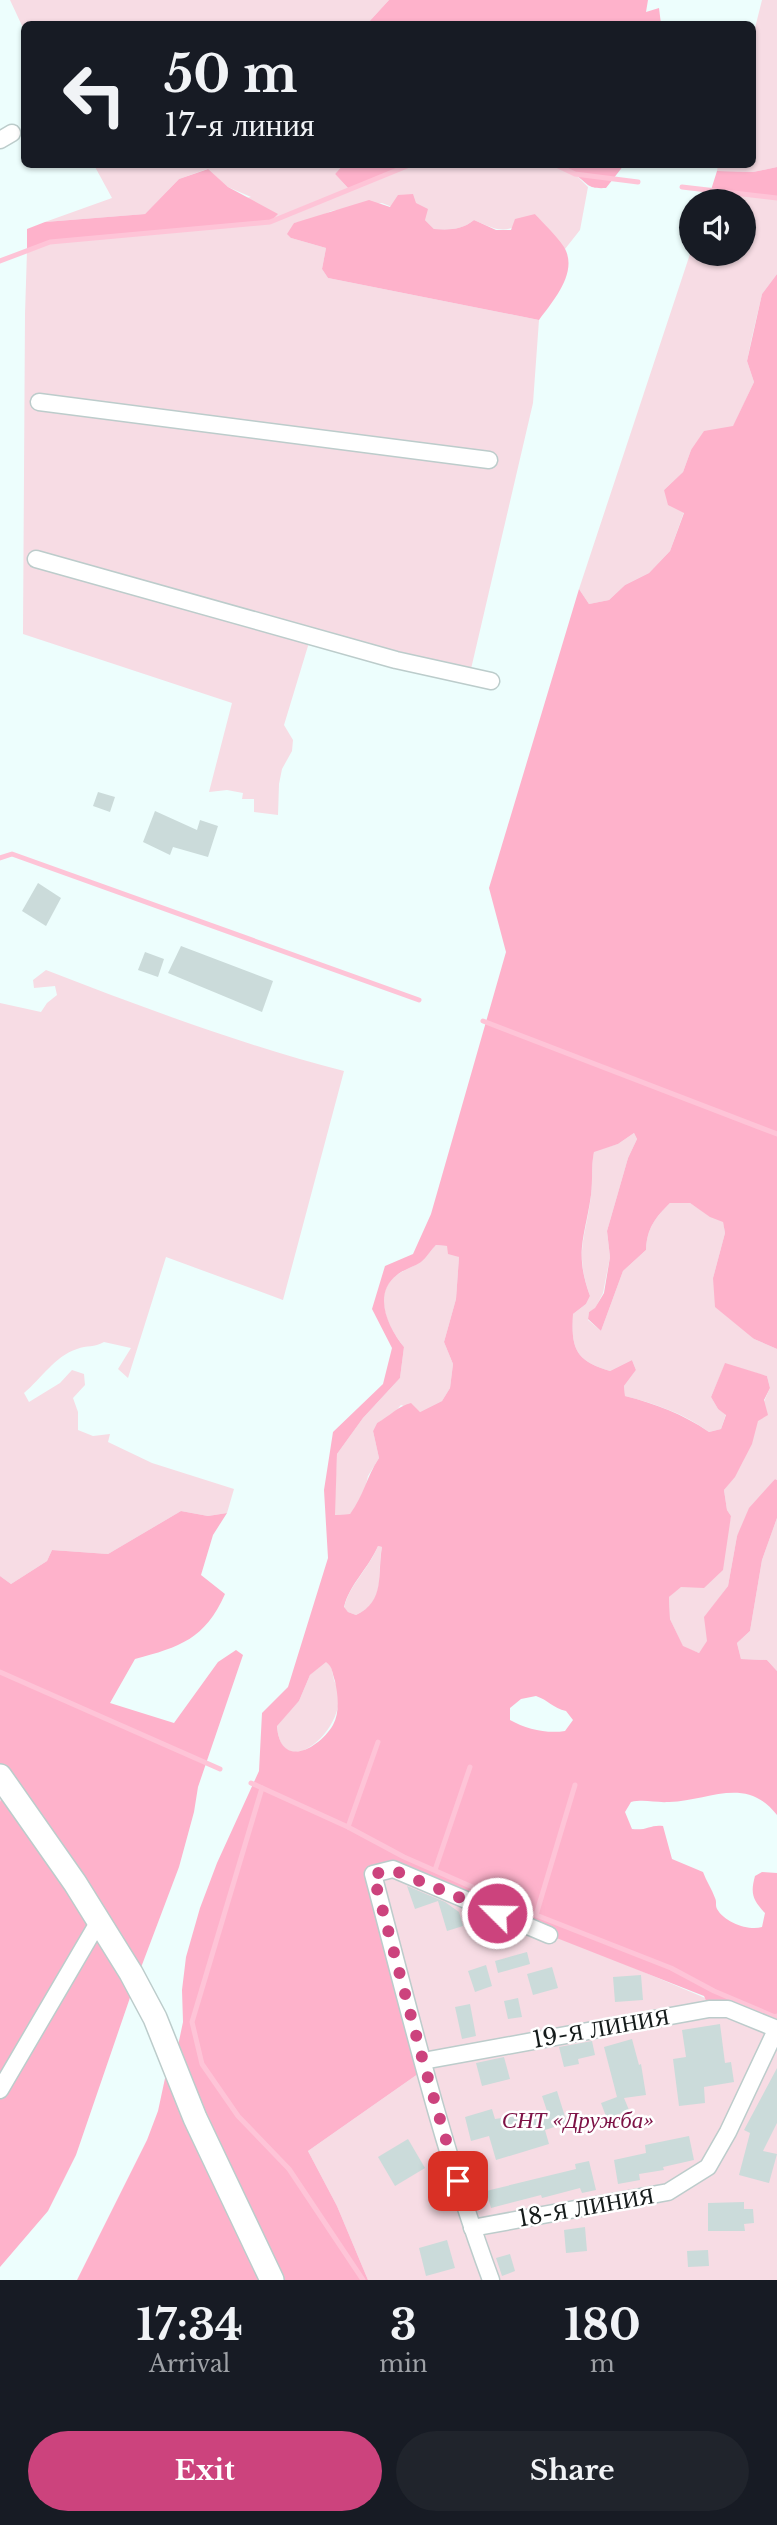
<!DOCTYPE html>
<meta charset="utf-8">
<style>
body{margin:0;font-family:"Libre Baskerville",serif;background:#20242c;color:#f1f3f6;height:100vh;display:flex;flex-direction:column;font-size:26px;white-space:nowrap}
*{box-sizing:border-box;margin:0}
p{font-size:23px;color:#9ea1a6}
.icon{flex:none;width:38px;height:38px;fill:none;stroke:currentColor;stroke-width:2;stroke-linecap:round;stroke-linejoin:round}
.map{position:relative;height:2280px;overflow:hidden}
.panel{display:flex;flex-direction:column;background:#171b24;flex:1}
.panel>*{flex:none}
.banner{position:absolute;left:21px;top:21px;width:735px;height:147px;border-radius:10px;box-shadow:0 2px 5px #0004;background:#171b24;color:#f1f3f6;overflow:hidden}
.controls{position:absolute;left:679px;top:189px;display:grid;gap:14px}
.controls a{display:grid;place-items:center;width:77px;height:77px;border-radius:50%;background:#171b24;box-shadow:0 2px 5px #0004;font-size:35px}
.pin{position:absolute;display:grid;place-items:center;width:60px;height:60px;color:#fff;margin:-30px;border-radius:14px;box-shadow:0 4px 10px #0006}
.me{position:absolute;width:77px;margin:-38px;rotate:293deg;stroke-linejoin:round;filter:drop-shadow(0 0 5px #0008)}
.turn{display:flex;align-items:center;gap:24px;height:147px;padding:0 28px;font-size:32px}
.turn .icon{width:91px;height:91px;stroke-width:2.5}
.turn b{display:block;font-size:49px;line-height:60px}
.eta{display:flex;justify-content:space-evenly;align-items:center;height:119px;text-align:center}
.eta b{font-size:42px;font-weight:800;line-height:49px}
.primary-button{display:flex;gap:14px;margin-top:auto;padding:14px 28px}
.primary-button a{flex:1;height:80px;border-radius:42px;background:#cc437d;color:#fff;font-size:28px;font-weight:800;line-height:80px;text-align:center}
.primary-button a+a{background:#20242c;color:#f1f3f6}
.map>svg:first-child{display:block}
.green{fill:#f7dce4}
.forest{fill:#feb2cb;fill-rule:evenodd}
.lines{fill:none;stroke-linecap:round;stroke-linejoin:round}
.stream{stroke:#fec4d7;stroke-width:5}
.building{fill:#cbdbda}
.street-casing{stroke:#bccccb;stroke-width:19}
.secondary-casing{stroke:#bccccb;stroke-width:26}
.street{stroke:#fff;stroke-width:16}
.secondary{stroke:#fff;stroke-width:23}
.route{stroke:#cc437d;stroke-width:12;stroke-dasharray:0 21.6}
.labels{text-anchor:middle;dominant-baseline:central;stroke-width:5;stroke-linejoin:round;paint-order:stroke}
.street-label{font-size:23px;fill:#141a1a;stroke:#fff}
.park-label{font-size:23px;font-style:italic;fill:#7d1246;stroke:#fff}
</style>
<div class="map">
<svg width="777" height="2280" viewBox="0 0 777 2280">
<rect width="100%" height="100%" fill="#edfefd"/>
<g class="green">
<polygon points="10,0 389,0 367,24 24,24 24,30"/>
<polygon points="762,0 777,0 777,167 753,172 717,171 718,165 752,164 753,36"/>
<path d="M94 165H343L335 174 349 189 412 165H554L575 174 588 187 580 230 565 249 535 214C508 233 504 234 474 220 462 230 449 230 434 229L425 220 382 203 331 211 317 218 294 223 291 238 326 248 322 269 328 278 539 320 533 403 471 669 311 636 284 725 293 740 292 751 282 769 279 784 278 815 254 812V799H242L243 793 227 790 209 792 232 703 23 634 25 314 27 251 50 242 251 197 228 187 207 169 179 179 145 214 45 222 112 198Z"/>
<polygon points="711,190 777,198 777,274 762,294 752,337 747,361 754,382 733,427 691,450 683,472 664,490 684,512 670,551 649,573 625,585 609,600 589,604 579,589 691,251 691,254 744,254 744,201 707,201"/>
<path d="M46 970C144 1008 243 1045 344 1071L283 1300 166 1257 128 1378 118 1369 131 1348 104 1342C94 1348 87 1345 77 1349 55 1356 41 1379 24 1393L29 1402 60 1383 72 1370 84 1374 85 1385 73 1398 78 1412V1430L93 1436 110 1434 108 1442 152 1463 234 1489 227 1513 208 1516 181 1511 108 1554 52 1550 47 1561 11 1584 0 1576V1003L41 1012 47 1003 57 995 55 986 34 988 33 980Z"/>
<path d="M634 1133 637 1139 628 1158 607 1231 610 1257 603 1293 595 1309 589 1312 588 1320 601 1331 623 1271 646 1250C647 1228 655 1218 670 1203H690L710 1216 723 1221 725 1233 713 1278 754 1339 777 1349V1480L775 1479 763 1494 737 1536 728 1586 705 1617 708 1641 699 1653 683 1647 670 1619 669 1597 727 1534 731 1516 727 1510 724 1490C754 1455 752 1425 770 1388L767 1376 725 1364 711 1397 718 1409 726 1414 721 1429 709 1432C683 1413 656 1404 625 1396L624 1386 636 1370 632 1360 610 1371C575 1361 571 1348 573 1314L586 1304 590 1296C574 1251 586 1238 591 1195 593 1180 591 1166 594 1151L618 1144Z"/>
<path d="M436 1245 447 1246 459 1257 456 1299 444 1342 453 1364 450 1388 442 1401 420 1412 401 1405 391 1416 377 1423 373 1431 379 1458 368 1476 363 1497 350 1514 334 1515 337 1454 363 1418 400 1378 404 1347C388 1327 371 1294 397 1275 405 1269 414 1267 421 1261 427 1257 431 1250 436 1245Z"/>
<polygon points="777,1518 777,1671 767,1660 741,1659 737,1643 750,1631 762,1560"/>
<path d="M378 1546 382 1547C376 1575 388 1600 356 1615L348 1612 344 1608C349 1585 368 1570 378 1546Z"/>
<path d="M326 1661C333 1667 332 1672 334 1680 336 1685 339 1691 339 1696 340 1737 280 1782 277 1725L299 1701 310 1675Z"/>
<path d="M393 1869C521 1923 651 1972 777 2030V2280H368L337 2206 308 2151 425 2069 373 1874Z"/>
</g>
<g class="forest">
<polygon points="389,0 648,0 646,12 659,8 661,24 367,24"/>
<polygon points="343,165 343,164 412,165 349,189 335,174"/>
<path d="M624 165 606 188C588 189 589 185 576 175 569 171 561 168 554 165Z"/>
<polygon points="777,167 777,198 711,190 717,171 753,172"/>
<polygon points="208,169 228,187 278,214 270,222 50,242 27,251 27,229 45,222 145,214 179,179"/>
<path d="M413 194 416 203 428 209 425 220 434 229C449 230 462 230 474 220L496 230H511L515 219 535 214C544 224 556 235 564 247 579 272 553 301 539 320L328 278 322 269 326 248 291 238 287 234 294 223 369 200 390 207 398 195Z"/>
<path d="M777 274V1349L754 1339 715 1307 713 1278 725 1233 723 1222 710 1217 690 1203H670C655 1218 647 1228 646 1250L623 1271 601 1331 588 1319 589 1312 595 1308 604 1293 610 1257 607 1231 628 1158 637 1139 634 1133 618 1144 594 1152C591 1166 593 1180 591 1195 585 1238 574 1252 590 1296L586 1304 573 1314C571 1348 575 1361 610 1371L632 1360 636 1370 624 1386 625 1396C656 1404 683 1414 709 1432L721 1429 726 1415 718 1409 711 1397 725 1363 767 1376 770 1388 764 1400 768 1415 758 1421 752 1444 735 1477 724 1490 727 1510 731 1516 723 1570 704 1588 681 1587 669 1597 670 1619 683 1646 699 1653 707 1641 704 1617 728 1586 737 1536 749 1508 775 1479 777 1480V1518L762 1560 750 1631 737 1643 741 1659 767 1660 777 1671V1815C746 1775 709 1801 669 1802 655 1803 645 1799 631 1802L625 1812 632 1829C647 1831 651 1824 663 1826L672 1859 703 1872C706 1881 712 1889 715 1898 717 1902 715 1905 717 1909 725 1923 749 1931 762 1927L765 1913C753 1900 750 1894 755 1876L762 1872 777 1873V2030L710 2009 704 1996 549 1935 393 1870 374 1873 425 2069 308 2151 337 2206 368 2280H77L147 2140 158 2111 167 2069 175 2060 183 2022 182 1990 186 1957 200 1908 217 1863 259 1771 262 1713 288 1687 328 1558 324 1490 333 1432 383 1384 392 1348 372 1309 385 1266 413 1254 431 1214 506 952 489 888 579 589 589 604 609 600 625 585 649 573 670 551 684 513 668 505 664 490 683 472 691 450 704 431 733 426 754 382 747 361 762 294ZM436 1245 447 1246 448 1254 459 1257 456 1299 444 1342 453 1364 450 1388 442 1401 420 1412 411 1403C398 1406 390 1416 377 1423L373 1431 379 1458C366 1478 364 1495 350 1514L335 1515 337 1454 363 1418 400 1378 404 1347C388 1327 372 1294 397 1275 404 1269 414 1267 421 1262 427 1257 431 1250 436 1245ZM378 1546 382 1547C377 1574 386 1601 356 1615L348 1612 344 1607C349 1585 368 1569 378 1546ZM326 1662C333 1667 332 1673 335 1681 338 1695 340 1712 333 1725 318 1750 280 1769 277 1726L299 1701 310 1675ZM536 1696C548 1700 553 1708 566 1711L573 1720 565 1731C547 1734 526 1729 510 1720V1708L521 1699Z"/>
<path d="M181 1511 208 1516 227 1513 213 1535 201 1575 225 1594C205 1639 180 1647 135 1659L110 1703 174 1723 218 1662 236 1650 243 1655 198 1787 194 1812 179 1867 134 1986 76 2155 48 2211 0 2267V1802L6 1779 0 1772V1576L11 1584 47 1561 52 1550 108 1554Z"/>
</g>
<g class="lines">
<g class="stream">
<polyline points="554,164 575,174 638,182"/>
<polyline points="682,187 777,198"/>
<polyline points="0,261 50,242 270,222 412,164"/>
<polyline points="0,858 12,854 419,1000"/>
<polyline points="483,1021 777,1134"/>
<polyline points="0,1672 220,1769"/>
<polyline points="251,1783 348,1827 404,1857 536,1915 671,1968 714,1991 775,2017 777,2016"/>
<polyline points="262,1788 192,2022 202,2064 238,2116 289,2169 363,2280"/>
<polyline points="348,1827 378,1742"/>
<polyline points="435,1870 470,1767"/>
<polyline points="536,1915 575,1785"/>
</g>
</g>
<g class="building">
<polygon points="98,792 115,797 110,812 93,806"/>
<polygon points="155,811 197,830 200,820 218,826 208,857 173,847 170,855 143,842"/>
<polygon points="38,883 61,898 46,926 22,911"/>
<polygon points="181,946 273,981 262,1012 168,973"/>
<polygon points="145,952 164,959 158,977 138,970"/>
<polygon points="407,1886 445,1902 459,1912 463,1926 447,1931 438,1901 415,1909"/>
<polygon points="527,1952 530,1964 498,1973 495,1961"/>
<polygon points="486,1965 492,1986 475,1992 468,1971"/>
<polygon points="552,1967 558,1988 533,1995 527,1974"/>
<polygon points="641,1975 643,2000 615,2002 613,1977"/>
<polygon points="518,1998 522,2017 508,2019 504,2001"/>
<polygon points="470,2004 476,2036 462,2039 455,2007"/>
<polygon points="720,2024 725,2063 731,2062 734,2082 704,2087 705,2103 679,2106 673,2059 686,2057 682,2030"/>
<polygon points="632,2039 639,2065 641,2064 646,2095 624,2098 629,2110 607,2119 601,2103 617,2097 604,2047"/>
<polygon points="592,2041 595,2055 578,2059 579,2064 564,2067 559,2047"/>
<polygon points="504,2057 510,2079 482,2086 476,2063"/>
<polygon points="777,2068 777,2123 763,2151 777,2154 769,2183 739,2175 750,2133 744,2130"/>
<polygon points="557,2091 567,2123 545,2130 549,2144 496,2160 489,2136 471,2141 465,2117 492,2109 495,2119 547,2111 542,2096"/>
<polygon points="689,2136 694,2160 663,2167 664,2170 639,2174 640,2180 618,2184 614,2160 646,2153 645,2145"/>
<polygon points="408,2139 425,2168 395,2186 378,2157"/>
<polygon points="589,2161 596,2190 582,2193 580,2188 542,2198 541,2195 491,2208 486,2191 576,2169 575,2164"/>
<polygon points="744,2202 744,2209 753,2209 754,2223 744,2224 745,2231 708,2231 708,2203"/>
<polygon points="585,2227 587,2251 566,2253 564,2230"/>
<polygon points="447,2240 455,2268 426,2276 419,2248"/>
<polygon points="708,2250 709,2266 688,2267 687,2251"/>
<polygon points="510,2254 515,2271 502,2276 496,2258"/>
</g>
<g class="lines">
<g class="street-casing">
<g id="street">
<polyline points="0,140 12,133"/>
<polyline points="39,402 489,460"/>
<polyline points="36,559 396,660 491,681"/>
<polyline points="423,2061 709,2009 728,2009 777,2029"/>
<polyline points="0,2090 99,1921"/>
<polyline points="472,2228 668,2192 708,2167 728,2132 776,2030"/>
<path d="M491 2280C442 2148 409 2010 373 1874L393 1869 549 1935"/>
</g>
</g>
<g class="secondary-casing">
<polyline id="secondary" points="0,1776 75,1883 131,1973 155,2018 195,2118 272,2280"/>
</g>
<use href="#street" class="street"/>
<use href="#secondary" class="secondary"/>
</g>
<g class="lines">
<polyline class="route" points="458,2181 423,2061 373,1874 393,1870 497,1913"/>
</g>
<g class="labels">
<g class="street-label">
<text transform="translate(601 2028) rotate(-10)">19-Я ЛИНИЯ</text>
<text transform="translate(586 2207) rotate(-10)">18-Я ЛИНИЯ</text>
</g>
<g class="park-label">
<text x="578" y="2120">СНТ «Дружба»</text>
</g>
</g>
</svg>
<div class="controls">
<a><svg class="icon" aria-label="sound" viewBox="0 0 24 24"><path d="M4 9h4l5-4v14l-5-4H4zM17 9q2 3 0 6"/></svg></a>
</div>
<div class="pin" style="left:458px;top:2181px;background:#d93025"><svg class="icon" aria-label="arrive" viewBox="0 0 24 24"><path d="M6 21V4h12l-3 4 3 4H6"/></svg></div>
<svg class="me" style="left:497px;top:1913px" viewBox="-20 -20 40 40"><circle r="17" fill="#cc437d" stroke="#fff" stroke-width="3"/><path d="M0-11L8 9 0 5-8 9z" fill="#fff"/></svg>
<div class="banner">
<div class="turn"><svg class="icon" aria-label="left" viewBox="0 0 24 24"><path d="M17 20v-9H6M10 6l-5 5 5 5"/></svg><div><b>50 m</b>17-я линия</div></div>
</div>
</div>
<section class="panel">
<div class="eta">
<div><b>17:34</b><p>Arrival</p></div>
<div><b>3</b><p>min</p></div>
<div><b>180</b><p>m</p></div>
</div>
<div class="primary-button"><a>Exit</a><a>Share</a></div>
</section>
